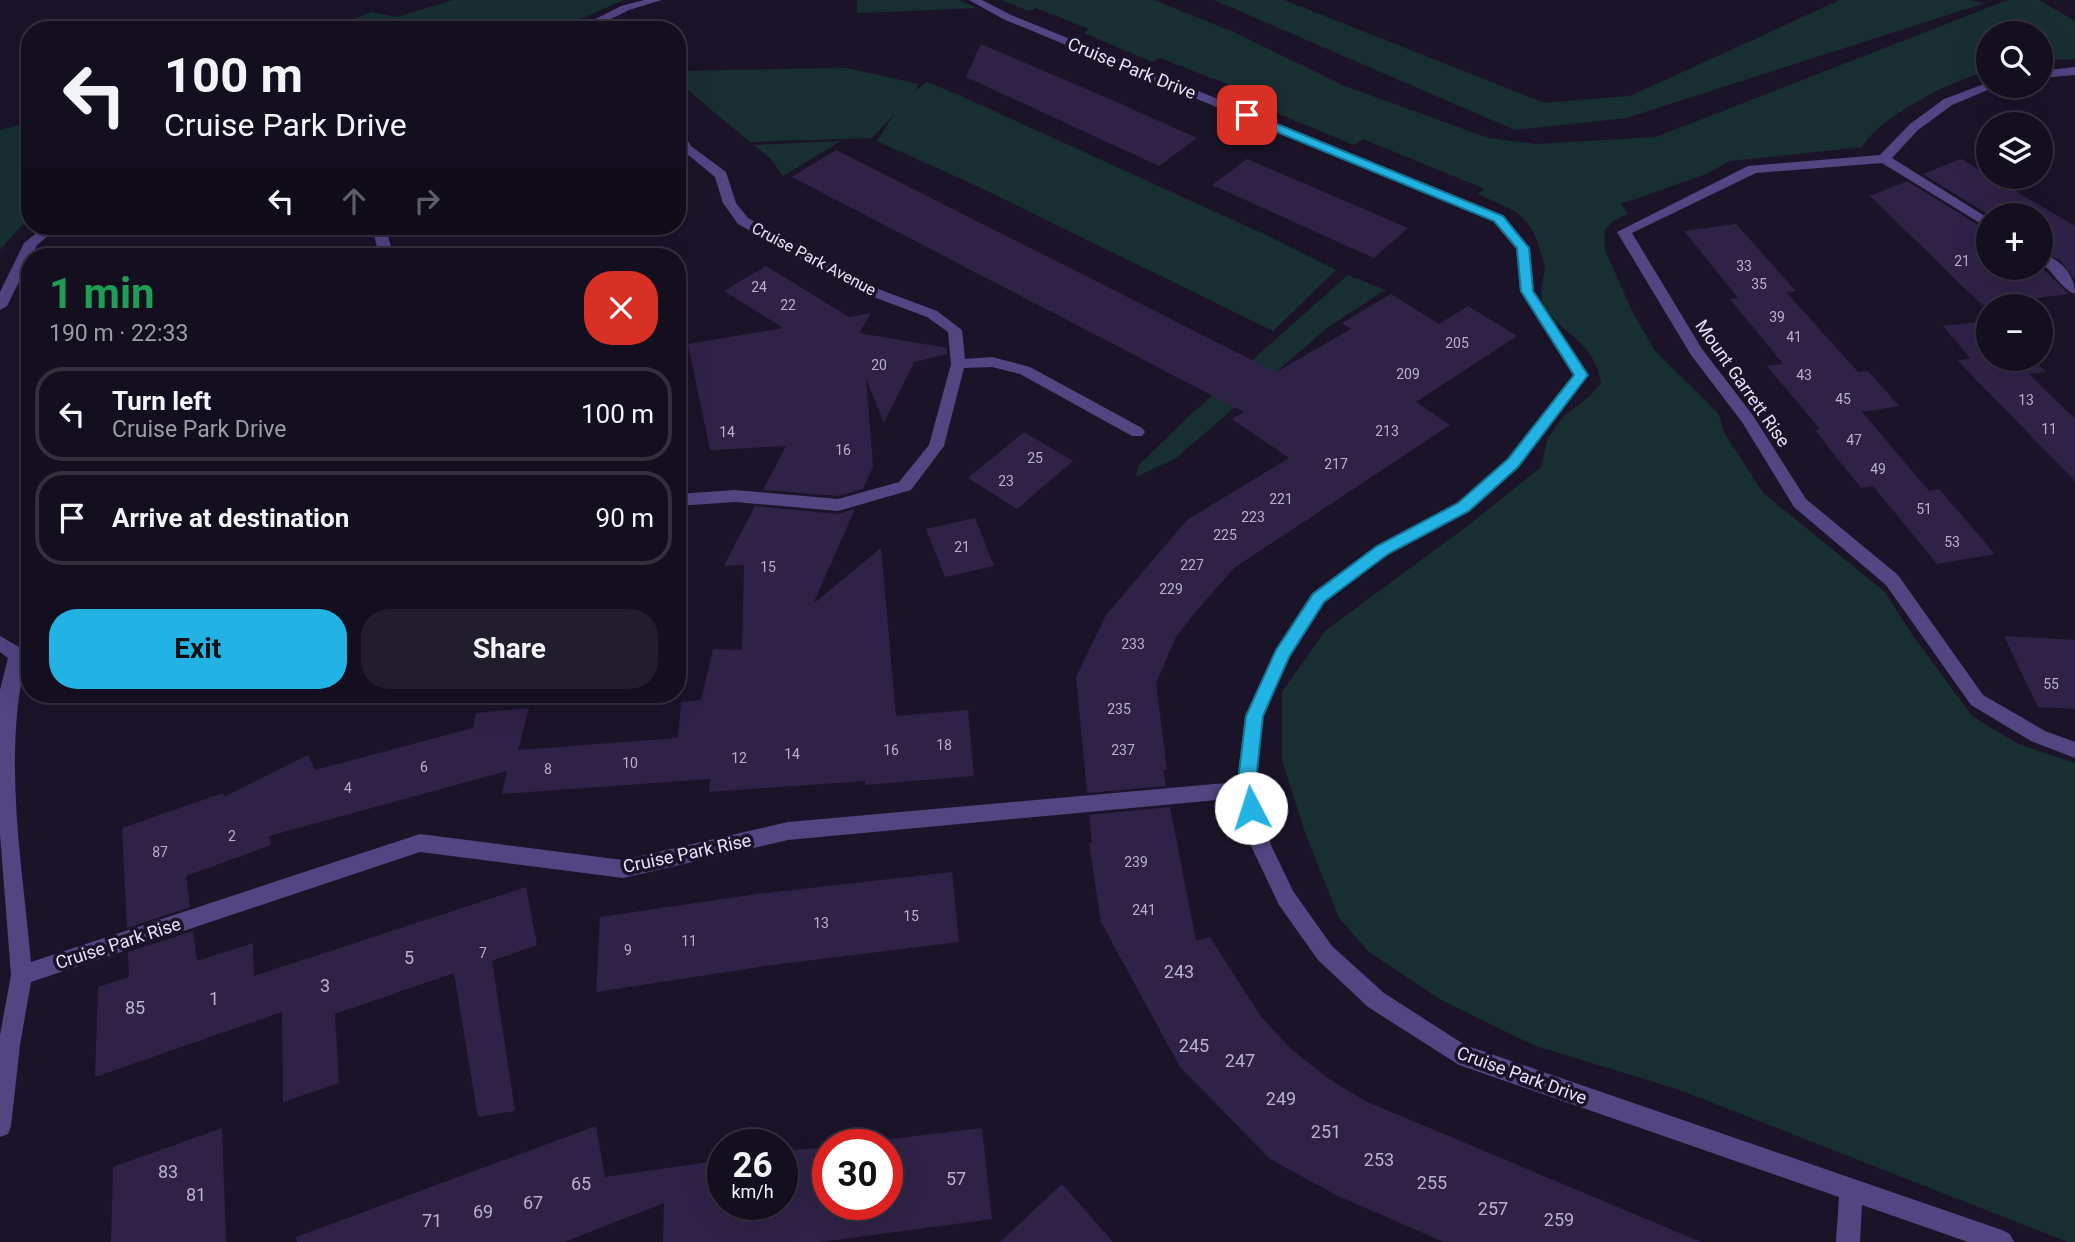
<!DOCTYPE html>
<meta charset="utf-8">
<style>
body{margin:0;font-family:Roboto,sans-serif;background:#211d2c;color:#f1f3f6;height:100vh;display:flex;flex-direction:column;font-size:26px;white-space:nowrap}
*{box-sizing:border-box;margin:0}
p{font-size:23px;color:#9d9ca4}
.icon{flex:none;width:38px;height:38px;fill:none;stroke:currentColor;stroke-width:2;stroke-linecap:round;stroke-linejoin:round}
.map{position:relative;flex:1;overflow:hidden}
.side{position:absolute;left:21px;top:248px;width:665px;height:455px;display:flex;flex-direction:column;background:#140f1f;border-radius:28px;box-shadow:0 7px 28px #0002,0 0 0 2px #332f3d}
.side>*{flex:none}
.top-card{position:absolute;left:21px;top:21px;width:665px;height:214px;border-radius:28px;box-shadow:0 7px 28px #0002,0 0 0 2px #332f3d;background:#140f1f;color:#f1f3f6;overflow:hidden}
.tools{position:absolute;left:1976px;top:21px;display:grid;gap:14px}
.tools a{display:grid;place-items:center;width:77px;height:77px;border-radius:50%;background:#140f1f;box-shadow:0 7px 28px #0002,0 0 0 2px #332f3d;font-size:35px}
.speed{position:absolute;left:707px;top:1129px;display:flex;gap:14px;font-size:35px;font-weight:700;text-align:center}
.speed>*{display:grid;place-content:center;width:91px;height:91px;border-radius:50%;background:#140f1f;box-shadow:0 7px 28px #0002,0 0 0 2px #332f3d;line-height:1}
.speed small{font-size:18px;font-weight:400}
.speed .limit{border:10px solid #d22;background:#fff;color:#111}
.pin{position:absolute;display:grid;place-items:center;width:60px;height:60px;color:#fff;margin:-30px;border-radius:14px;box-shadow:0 4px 10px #0006}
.me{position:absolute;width:77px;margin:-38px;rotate:355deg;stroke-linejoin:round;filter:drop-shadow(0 0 5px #0008)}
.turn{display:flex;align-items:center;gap:24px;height:147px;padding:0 28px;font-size:32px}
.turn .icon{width:91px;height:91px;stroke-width:2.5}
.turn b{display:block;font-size:49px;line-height:60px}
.lanes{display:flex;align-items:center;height:66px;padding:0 28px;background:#0003;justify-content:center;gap:35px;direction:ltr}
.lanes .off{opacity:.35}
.round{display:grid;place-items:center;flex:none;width:74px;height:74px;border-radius:28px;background:#211d2c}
.headline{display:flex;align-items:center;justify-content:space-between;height:119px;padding:0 28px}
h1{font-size:42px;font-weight:700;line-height:52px;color:#1e9e55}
.button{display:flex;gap:14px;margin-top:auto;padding:14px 28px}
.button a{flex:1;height:80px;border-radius:28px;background:#22b3e4;color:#111;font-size:28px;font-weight:700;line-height:80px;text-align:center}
.button a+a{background:#211d2c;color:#f1f3f6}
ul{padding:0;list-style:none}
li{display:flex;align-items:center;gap:21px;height:94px;margin:0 14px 10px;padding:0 14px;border:4px solid #332f3d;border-radius:28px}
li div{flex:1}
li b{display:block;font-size:26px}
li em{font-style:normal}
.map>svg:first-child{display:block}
.green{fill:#182f32}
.building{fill:#2f2247}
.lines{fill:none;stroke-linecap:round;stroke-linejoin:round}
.minor{fill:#514582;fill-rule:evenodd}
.route{fill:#22b3e4;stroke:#167494;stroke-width:2}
.labels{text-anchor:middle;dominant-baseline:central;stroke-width:7;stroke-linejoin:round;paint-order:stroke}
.number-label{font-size:14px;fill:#b9b0ce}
.far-street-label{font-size:16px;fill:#e7dffb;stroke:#1b1429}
.street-label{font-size:18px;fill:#e7dffb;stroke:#1b1429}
.near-number-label{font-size:18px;fill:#b9b0ce}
</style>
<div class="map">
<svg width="2075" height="1242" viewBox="0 0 2075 1242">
<rect width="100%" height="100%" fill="#1b1429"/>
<g class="green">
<polygon points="454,0 624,0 555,30 325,30 371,12 397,17"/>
<polygon points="857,0 959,0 977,8 857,13"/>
<path d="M1001 0H1154L1236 33 1342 85 1488 138 1536 144 1656 137 2008 0H2039L2075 21V59L2041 60 2040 33H1988V71C1953 80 1880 116 1862 147L1730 161 1706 174 1621 204 1628 214 1613 221 1604 231 1605 250 1632 311 1655 351 1718 413 1725 434 1763 493 1885 592 1911 633 1972 716 2018 744 2075 763V1242H2068L1680 1090 1533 1045 1441 1000 1369 952 1339 918 1305 832 1282 760V692L1325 631 1470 524 1541 467 1548 438 1563 417 1591 395 1601 383C1595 344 1568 337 1547 311 1538 301 1542 286 1544 274 1546 267 1543 260 1541 253 1529 212 1514 210 1477 194L1485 189 1363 139 1354 145 1255 104 1263 98 1160 58 1152 62 1084 33 1089 29 1036 8 1029 11Z"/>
<polygon points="1214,0 1284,0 1544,103 1630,96 1840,0 1967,0 1985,3 1626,118 1515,130"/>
<polygon points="846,68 919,84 913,93 927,82 961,96 1268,236 1336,270 1273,331 981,188 877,141 895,113 872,138 750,142 677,81 677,71"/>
<polygon points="30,122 30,216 0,250 0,130"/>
<polygon points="841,141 783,176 771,159 754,145"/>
<polygon points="1348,275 1385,290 1327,328 1176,458 1136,477 1138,466 1187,418"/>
</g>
<g class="building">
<polygon points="981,44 1112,100 1197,138 1159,166 966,77"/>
<polygon points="836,150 1276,372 1351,329 1342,323 1391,294 1439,324 1468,306 1517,336 1416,402 1450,425 1234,568 1192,616 1176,637 1156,683 1167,770 1163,770 1166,786 1087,793 1076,677 1106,615 1187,520 1289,458 1232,419 1244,412 792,177"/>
<polygon points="1247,159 1408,228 1374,258 1212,185"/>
<polygon points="1961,159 2075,226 2075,280 2061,261 2040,250 2040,215 1989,215 1923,174"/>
<polygon points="1907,181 1988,231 1988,268 2040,266 2069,294 1982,305 1870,196"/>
<polygon points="1736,224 1796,291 1786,292 1858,372 1868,371 1899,406 1862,412 1929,491 1939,489 1995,554 1937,564 1873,486 1861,488 1836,457 1815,430 1820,429 1767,366 1783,364 1730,299 1738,298 1684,231"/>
<polygon points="766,266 849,317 871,313 859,333 947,348 947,354 914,362 884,423 866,378 873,466 863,489 838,496 763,490 786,446 710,450 688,344 783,328 724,291"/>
<polygon points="1988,321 1988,359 2033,359 2046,372 2029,374 2075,419 2075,481 1957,360 1971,359 1943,326"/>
<polygon points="1024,432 1073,461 1017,509 968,478"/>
<polygon points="755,506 838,514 855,509 813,604 881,548 896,716 968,710 974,776 865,785 865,781 709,792 710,779 502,794 507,771 269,836 271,845 186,876 190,907 127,928 122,828 223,793 224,797 308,755 315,770 473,728 476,713 529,708 518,750 678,738 681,702 701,700 713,649 742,650 744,565 724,566"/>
<polygon points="975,518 994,566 945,577 926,529"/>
<polygon points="2004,636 2075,640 2075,709 2038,707"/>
<polygon points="1170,807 1196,941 1210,937 1261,1017 1291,1049 1329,1079 1365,1101 1701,1242 1444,1242 1338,1196 1270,1159 1180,1067 1101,922 1089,843 1092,843 1089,815"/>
<polygon points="952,872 959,942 772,965 596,992 600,917 757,894"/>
<polygon points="526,887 537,945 492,961 515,1111 478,1117 454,973 335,1014 339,1083 283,1102 282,1012 95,1077 98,987 129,977 128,952 193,931 197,961 253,943 254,976"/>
<polygon points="596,1126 605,1177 723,1160 723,1204 782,1204 782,1151 828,1147 828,1204 887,1204 887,1144 848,1144 982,1128 992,1219 821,1242 663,1242 664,1203 564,1242 297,1242 296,1237"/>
<polygon points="222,1128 226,1242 111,1242 113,1167"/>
<polygon points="1062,1184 1113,1242 1000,1242"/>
</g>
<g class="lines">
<g class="minor">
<polygon points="644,0 662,0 629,10 589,30 574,30 621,6"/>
<path d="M969 0H982L1011 15 1503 215 1530 248 1534 291 1588 375 1519 467 1470 511 1388 554 1324 603 1290 657 1263 716 1256 789 1271 845 1293 891 1332 946 1384 993 1465 1045 2002 1230 2010 1234 2014 1242H1968L1862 1205 1860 1242H1836L1839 1197 1459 1065 1368 1007 1318 960 1279 905 1251 846 1239 798 788 840 623 878 420 852 31 982 20 1045 11 1126 8 1134 0 1137V1035L11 975 0 834V690L8 658 0 652V636L24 650 27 655C2 754 22 861 31 962L420 834 623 860 788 822 1237 782 1245 716 1276 649 1312 593 1376 546 1458 503 1507 459 1573 375 1520 291 1516 249 1493 221 1003 19Z"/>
<polygon points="2075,67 2075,75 2040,78 2040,71"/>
<polygon points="1987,83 1997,86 1952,105 1918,130 1892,158 1988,218 1988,228 1882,163 1756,173 1632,233 1702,349 1752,414 1806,499 1898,575 1983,695 2045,731 2075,742 2075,758 2031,741 1971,705 1886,585 1794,507 1742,422 1691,355 1617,232 1748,166 1880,155 1910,124 1944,99"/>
<polygon points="677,129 681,130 691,146 726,172 736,203 748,218 873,287 937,311 962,330 965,359 992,357 1030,367 1142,428 1145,432 1142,436 1132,436 1020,374 992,367 964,368 944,446 911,490 838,511 735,502 677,506 677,494 735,490 838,499 899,482 929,445 951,364 948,332 927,317 863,293 738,224 723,203 715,177 680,148"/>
<polygon points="45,226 60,226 37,245 7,306 0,310 0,292 24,243"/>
<polygon points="371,226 385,226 394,257 380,257"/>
<path d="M2040 252C2060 259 2075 274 2075 294 2062 290 2053 271 2040 262Z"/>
</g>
</g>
<polygon class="route" points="1243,113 1250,113 1503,216 1529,248 1533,291 1588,375 1518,467 1469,511 1388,554 1324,602 1289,657 1263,716 1255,789 1260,808 1257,814 1251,816 1245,814 1237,789 1246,716 1276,650 1313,594 1377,546 1458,503 1508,459 1574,375 1521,291 1517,248 1494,221 1243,118"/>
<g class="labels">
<g class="number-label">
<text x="1962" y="261">21</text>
<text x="1744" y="266">33</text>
<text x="1759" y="284">35</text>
<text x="759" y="287">24</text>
<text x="788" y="305">22</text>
<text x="1777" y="317">39</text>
<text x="1794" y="337">41</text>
<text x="1457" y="343">205</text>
<text x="879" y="365">20</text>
<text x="1408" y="374">209</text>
<text x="1804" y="375">43</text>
<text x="1843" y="399">45</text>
<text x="2026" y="400">13</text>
<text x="2049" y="429">11</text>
<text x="1387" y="431">213</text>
<text x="727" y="432">14</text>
<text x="1854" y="440">47</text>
<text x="843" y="450">16</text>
<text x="1035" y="458">25</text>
<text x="1336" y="464">217</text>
<text x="1878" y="469">49</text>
<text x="1006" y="481">23</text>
<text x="1281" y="499">221</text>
<text x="1924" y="509">51</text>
<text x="1253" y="517">223</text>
<text x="1225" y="535">225</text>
<text x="1952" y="542">53</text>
<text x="962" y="547">21</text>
<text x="1192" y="565">227</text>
<text x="768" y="567">15</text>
<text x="1171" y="589">229</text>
<text x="1133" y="644">233</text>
<text x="2051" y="684">55</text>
<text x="1119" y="709">235</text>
<text x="944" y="745">18</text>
<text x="891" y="750">16</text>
<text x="1123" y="750">237</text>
<text x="792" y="754">14</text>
<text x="739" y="758">12</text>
<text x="630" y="763">10</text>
<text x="424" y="767">6</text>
<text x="548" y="769">8</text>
<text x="348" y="788">4</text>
<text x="232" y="836">2</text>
<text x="160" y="852">87</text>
<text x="1136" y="862">239</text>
<text x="1144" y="910">241</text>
<text x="911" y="916">15</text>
<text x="821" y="923">13</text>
<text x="689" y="941">11</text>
<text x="628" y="950">9</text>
<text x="483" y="953">7</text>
</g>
<g class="far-street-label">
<text transform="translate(814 259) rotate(28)">Cruise Park Avenue</text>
</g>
<g class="street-label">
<text transform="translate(1132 68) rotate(22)">Cruise Park Drive</text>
<text transform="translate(1743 383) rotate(55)">Mount Garrett Rise</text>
<text transform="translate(687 853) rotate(-12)">Cruise Park Rise</text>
<text transform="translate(118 943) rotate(-18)">Cruise Park Rise</text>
<text transform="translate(1522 1075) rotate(20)">Cruise Park Drive</text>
</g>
<g class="near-number-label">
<text x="409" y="957">5</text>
<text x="1179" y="971">243</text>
<text x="325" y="985">3</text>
<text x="214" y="998">1</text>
<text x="135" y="1007">85</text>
<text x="1194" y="1045">245</text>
<text x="1240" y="1060">247</text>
<text x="1281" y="1098">249</text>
<text x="1326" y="1131">251</text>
<text x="1379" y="1159">253</text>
<text x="168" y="1171">83</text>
<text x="956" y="1178">57</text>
<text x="1432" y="1182">255</text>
<text x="581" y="1183">65</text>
<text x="196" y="1194">81</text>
<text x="533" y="1202">67</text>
<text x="1493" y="1208">257</text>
<text x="483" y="1211">69</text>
<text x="1559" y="1219">259</text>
<text x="432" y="1220">71</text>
</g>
</g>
</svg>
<div class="tools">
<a><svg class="icon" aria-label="search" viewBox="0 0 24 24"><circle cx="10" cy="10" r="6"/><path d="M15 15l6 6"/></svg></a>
<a><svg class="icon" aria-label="layers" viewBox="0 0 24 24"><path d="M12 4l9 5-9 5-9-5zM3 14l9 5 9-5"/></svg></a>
<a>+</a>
<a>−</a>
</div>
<div class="speed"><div>26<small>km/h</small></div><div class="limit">30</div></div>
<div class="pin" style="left:1247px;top:115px;background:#d93025"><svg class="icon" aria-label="arrive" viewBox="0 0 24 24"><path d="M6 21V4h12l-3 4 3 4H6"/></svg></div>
<svg class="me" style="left:1251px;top:808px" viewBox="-20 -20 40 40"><circle r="19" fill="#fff"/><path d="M0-13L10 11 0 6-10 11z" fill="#22b3e4"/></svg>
<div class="top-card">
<div class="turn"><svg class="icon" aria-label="left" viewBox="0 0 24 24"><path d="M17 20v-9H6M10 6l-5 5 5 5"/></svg><div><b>100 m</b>Cruise Park Drive</div></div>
<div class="lanes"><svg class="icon" aria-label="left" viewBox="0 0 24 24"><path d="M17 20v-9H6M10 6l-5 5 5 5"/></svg><svg class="icon off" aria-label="ahead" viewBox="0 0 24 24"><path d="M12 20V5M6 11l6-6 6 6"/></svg><svg class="icon off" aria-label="right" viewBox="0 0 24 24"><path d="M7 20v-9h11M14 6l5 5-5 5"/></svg></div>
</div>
<section class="side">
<div class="headline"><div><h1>1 min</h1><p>190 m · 22:33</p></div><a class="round" style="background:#d93025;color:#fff"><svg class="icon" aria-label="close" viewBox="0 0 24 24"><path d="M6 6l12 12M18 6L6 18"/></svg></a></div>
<ul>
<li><svg class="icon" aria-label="left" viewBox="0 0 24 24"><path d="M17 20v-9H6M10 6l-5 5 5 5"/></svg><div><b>Turn left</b><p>Cruise Park Drive</p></div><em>100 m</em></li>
<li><svg class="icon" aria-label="arrive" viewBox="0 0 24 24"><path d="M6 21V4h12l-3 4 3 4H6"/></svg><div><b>Arrive at destination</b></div><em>90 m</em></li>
</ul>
<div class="button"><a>Exit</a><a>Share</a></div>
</section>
</div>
